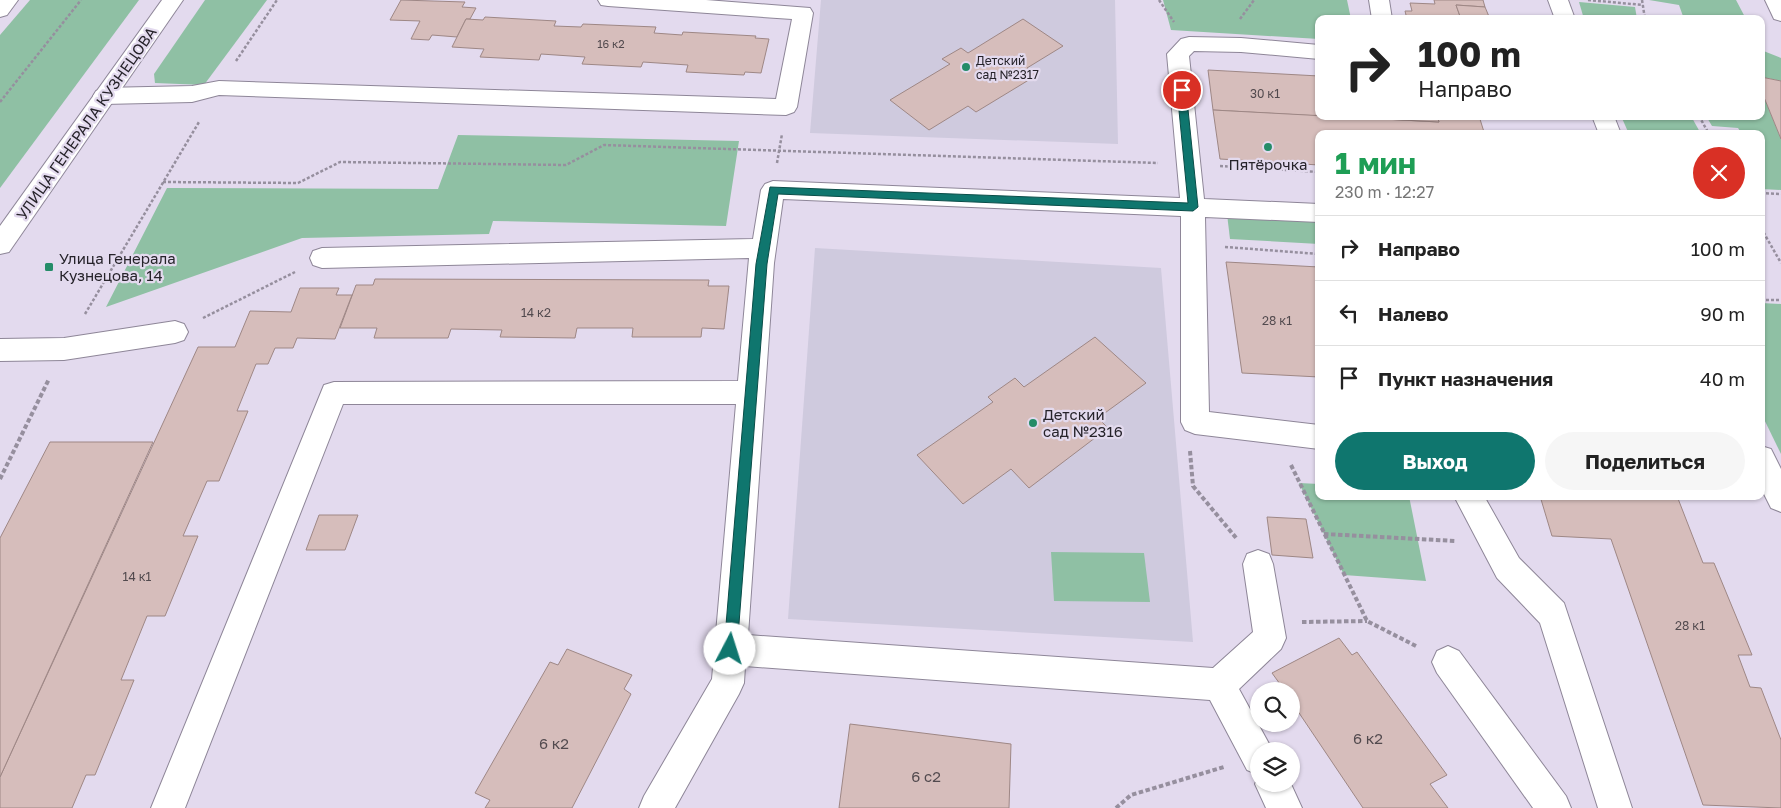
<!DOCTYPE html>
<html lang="ru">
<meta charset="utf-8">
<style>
body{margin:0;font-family:"Golos Text",sans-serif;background:#f6f6f6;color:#222;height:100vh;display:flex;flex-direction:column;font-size:19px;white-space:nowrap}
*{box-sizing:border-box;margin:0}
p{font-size:16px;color:#767676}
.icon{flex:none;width:28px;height:28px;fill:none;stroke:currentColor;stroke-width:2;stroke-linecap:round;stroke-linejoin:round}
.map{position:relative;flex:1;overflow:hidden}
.drawer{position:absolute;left:1315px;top:130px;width:450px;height:370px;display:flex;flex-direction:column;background:#fff;border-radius:10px;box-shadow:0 1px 4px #0004}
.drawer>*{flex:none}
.guide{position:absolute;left:1315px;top:15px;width:450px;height:105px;border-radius:10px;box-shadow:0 1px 4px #0004;background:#fff;color:#222;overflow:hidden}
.buttons{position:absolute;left:1250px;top:682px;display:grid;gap:10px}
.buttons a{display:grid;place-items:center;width:50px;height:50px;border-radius:50%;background:#fff;box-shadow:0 1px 4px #0004;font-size:25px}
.pin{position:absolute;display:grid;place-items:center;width:42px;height:42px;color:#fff;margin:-21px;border:2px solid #fff;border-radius:50%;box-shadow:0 1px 5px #0007}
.me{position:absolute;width:55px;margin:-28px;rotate:5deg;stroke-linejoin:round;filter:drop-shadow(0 0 4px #0008)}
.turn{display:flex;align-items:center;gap:18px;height:105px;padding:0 20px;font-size:22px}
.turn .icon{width:65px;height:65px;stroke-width:2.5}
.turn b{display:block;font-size:35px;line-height:42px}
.round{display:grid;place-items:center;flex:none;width:52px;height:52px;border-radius:26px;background:#f6f6f6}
.overview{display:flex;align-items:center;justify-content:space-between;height:85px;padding:0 20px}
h1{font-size:30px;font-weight:700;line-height:38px;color:#1e9e55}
.button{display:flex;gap:10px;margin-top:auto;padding:10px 20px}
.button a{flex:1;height:58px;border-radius:30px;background:#0f766e;color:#fff;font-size:20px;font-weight:700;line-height:58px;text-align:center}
.button a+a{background:#f6f6f6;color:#222}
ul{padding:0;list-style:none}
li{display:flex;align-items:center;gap:15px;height:65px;padding:0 20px;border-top:1px solid #e0e0e0}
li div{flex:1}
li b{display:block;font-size:19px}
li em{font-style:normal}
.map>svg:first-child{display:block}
.education{fill:#cfcade}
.green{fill:#8fc0a4}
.building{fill:#d6bdbb;stroke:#9e8785}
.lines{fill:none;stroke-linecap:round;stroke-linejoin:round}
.minor-casing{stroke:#8e8698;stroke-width:2}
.major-casing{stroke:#8e8698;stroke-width:2}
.path-far1{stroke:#968f9e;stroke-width:2.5;stroke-dasharray:3 2;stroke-linecap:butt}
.path{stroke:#968f9e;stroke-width:4;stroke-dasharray:4.5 2.5;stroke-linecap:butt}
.minor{fill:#fff;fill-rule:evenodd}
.major{fill:#fff;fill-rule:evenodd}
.route{fill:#0f766e;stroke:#0a4d48}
.poi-dot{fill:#248c68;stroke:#e3daee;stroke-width:2}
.labels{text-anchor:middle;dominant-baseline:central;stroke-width:4.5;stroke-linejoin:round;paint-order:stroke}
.far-number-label{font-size:11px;fill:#524a4e}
.far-poi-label{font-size:12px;fill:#26232a;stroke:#e3daee;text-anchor:start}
.number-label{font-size:12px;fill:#524a4e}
.street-label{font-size:15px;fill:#26232a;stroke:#e3daee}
.poi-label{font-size:15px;fill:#26232a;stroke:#e3daee;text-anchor:start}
.near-number-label{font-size:15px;fill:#524a4e}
</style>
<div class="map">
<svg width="1781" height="808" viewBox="0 0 1781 808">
<rect width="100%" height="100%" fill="#e3daee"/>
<g class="education">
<polygon points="821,0 1115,0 1118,144 810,133"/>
<polygon points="815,248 1161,268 1193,642 788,619"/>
</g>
<g class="green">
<polygon points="30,0 139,0 0,188 0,35"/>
<polygon points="205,0 267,0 204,85 155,83 154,74"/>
<polygon points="1163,0 1347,0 1351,19 1319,19 1319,39 1171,30"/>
<polygon points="1649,0 1736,0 1746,19 1684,19 1679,5"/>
<polygon points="1579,2 1635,7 1637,19 1584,19"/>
<polygon points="1761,50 1781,58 1781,81 1761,77"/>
<polygon points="1761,90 1781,139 1781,190 1761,189 1761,134 1742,134 1738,128 1712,126 1706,116 1761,116"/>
<polygon points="1621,116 1691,116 1701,134 1629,134"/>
<polygon points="458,135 739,141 726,226 493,221 489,234 302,238 106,307 167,188 438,189"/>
<polygon points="1227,214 1319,219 1319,244 1230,239"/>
<polygon points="1761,303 1781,304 1781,454 1761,413"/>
<polygon points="1299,483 1319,484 1319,496 1409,496 1426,581 1344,575"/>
<polygon points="1051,552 1144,553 1150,602 1054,601"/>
</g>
<g class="building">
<polygon points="401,0 465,2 462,7 476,8 470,19 466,19 457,37 432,35 429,40 411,39 420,21 390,20"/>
<polygon points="1434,0 1483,0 1485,7 1456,5 1461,19 1407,19 1405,11 1412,11 1410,3 1435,4"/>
<polygon points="1456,5 1485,7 1490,19 1461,19"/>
<polygon points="485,17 556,21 554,26 581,27 583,24 656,27 654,33 682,35 683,32 756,36 755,38 769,39 761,73 745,72 744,75 686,72 688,65 643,62 641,67 582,64 585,57 541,54 539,60 480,57 484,49 452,47 466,19 483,20"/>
<polygon points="1023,19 1063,46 1027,68 1037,75 976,112 968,106 929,130 890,100 950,64 942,59 961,48 968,53"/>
<polygon points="1208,70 1319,76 1319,116 1213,110"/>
<polygon points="1761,77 1781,81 1781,139 1761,90"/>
<polygon points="1213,110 1439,122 1437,116 1479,116 1484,132 1472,131 1473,134 1319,134 1319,165 1220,159"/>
<polygon points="1329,116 1437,116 1439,122"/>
<polygon points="1226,262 1319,267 1319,377 1242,373"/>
<polygon points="375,279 709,280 708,286 729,286 724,329 702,328 701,337 632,337 633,328 577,328 575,338 500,337 502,330 451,329 448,338 374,338 377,328 340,328 356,285 373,285"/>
<polygon points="300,288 339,288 336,295 352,295 335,339 297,338 293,348 275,348 268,364 256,364 237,411 248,411 219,481 207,481 183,536 198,536 165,616 147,616 121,680 134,680 95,775 86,775 72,808 0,808 0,777 198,347 235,347 250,311 291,312"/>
<polygon points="1095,337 1146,383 1098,418 1108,428 1029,488 1011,469 963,504 917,455 993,402 988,397 1015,378 1024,387"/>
<polygon points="50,442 153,442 0,777 0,538"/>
<polygon points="1540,496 1677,496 1703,563 1714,563 1752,655 1738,655 1750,687 1761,688 1781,740 1781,808 1703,805 1611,539 1552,536"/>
<polygon points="319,515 358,515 345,550 306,550"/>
<polygon points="1267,517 1306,519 1313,558 1272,555"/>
<polygon points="1339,638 1352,655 1357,652 1447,775 1430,784 1448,808 1363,808 1291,701 1291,691 1285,691 1272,673"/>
<polygon points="567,649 632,675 624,689 631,694 572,808 485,808 490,800 475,793 550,662 558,665"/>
<polygon points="850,724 1011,744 1009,808 839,808"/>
</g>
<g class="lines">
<g class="minor-casing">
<g id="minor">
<polygon points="0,0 18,0 7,15 0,17"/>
<polygon points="598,0 706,0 810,8 813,13 797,107 794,112 786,115 219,95 192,102 104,104 96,101 93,96 96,91 104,88 192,86 219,81 776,99 792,19 608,6 601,5"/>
<polygon points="1369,0 1389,0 1392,19 1372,19"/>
<polygon points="1548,0 1568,0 1575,19 1555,19"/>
<polygon points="1765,0 1781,0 1781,21 1774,19"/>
<polygon points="1189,37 1241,38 1319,45 1319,59 1241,52 1194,51 1189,56 1204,199 1319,204 1319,222 1205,217 1209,412 1319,425 1319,449 1195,434 1185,430 1181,422 1181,216 783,199 774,263 748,635 1213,668 1253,632 1243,564 1247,554 1258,550 1269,554 1273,564 1286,638 1281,649 1239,689 1273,751 1259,751 1259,775 1247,770 1210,700 745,666 744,683 739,694 675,808 639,808 644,796 712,679 736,404 343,404 185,808 151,808 324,385 334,382 738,381 749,258 322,268 313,265 310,258 313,251 322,248 753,239 761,190 765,184 773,181 1180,198 1167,54 1181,39"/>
<polygon points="1592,116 1614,116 1621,134 1599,134"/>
<polygon points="175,321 184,324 188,332 184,340 175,343 64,360 0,361 0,339 64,338"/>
<polygon points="1761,446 1771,449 1781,469 1781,512 1771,508 1761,488"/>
<polygon points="1454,496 1484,496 1519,558 1564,603 1632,808 1598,808 1540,623 1497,578"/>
<polygon points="1448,646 1459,651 1566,796 1571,808 1533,808 1437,673 1432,662 1437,651"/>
<polygon points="1259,775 1259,784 1291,784 1302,808 1266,808 1255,784"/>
</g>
</g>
<g class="major-casing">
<polygon id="major" points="162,0 183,0 9,252 0,254 0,226"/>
</g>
<g class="path-far1">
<polyline points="1159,0 1174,22"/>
<polyline points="1588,0 1643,5"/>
<polyline points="1642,0 1645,19"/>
<polyline points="1240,19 1254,0"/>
<polyline points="236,61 277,0"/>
<polyline points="0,102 81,0"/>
<polyline points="1699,116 1709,134"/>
<polyline points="777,163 782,134"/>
<polyline points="1220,166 1319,172"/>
<polyline points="163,182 298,183 340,162 566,165 604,145 1158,163"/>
<polyline points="1761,193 1781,194"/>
<polyline points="1761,228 1781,263"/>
<polyline points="1225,247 1319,254"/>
<polyline points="1761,300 1781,300"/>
<polyline points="85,314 199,122"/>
<polyline points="203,318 295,272"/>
</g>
<g class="path">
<polyline points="1190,451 1193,486 1237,539"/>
<polyline points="1291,465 1367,621 1418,647"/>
<polyline points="0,479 49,379"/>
<polyline points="1324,534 1455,541"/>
<polyline points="1302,622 1367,621"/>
<polyline points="1116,808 1131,795 1224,767"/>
</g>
<use href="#minor" class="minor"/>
<use href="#major" class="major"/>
</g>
<polygon class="route" points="1182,87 1186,90 1198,207 1193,211 778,194 767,264 737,649 735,653 730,655 726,653 724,649 756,264 770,187 1188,203 1177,90"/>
<g class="poi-dot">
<circle cx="966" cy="67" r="5"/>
<circle cx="1268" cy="147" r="5"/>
<rect x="44" y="262" width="10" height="10" rx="2.5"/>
<circle cx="1033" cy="423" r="5"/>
</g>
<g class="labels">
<g class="far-number-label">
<text x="611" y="43">16 к2</text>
</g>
<g class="far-poi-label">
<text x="976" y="60">Детский<tspan x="976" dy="14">сад №2317</tspan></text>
</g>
<g class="number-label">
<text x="1265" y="93">30 к1</text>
<text x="536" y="312">14 к2</text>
<text x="1277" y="320">28 к1</text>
<text x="137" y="576">14 к1</text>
<text x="1690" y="625">28 к1</text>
</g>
<g class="street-label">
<text transform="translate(86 123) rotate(-55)">УЛИЦА ГЕНЕРАЛА КУЗНЕЦОВА</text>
</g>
<g class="poi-label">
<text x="1268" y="164" text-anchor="middle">Пятёрочка</text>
<text x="59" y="258">Улица Генерала<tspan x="59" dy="17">Кузнецова, 14</tspan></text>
<text x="1043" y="414">Детский<tspan x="1043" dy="17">сад №2316</tspan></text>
</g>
<g class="near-number-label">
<text x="1368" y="738">6 к2</text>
<text x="554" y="743">6 к2</text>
<text x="926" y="776">6 с2</text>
</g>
</g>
</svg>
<div class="buttons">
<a><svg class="icon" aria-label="search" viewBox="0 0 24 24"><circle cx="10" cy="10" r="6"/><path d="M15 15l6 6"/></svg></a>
<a><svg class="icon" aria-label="layers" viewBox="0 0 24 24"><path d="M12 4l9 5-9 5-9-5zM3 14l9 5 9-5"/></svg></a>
</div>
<div class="pin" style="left:1182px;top:90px;background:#d93025"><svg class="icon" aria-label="arrive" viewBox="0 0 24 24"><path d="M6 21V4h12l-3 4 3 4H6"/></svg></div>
<svg class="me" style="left:730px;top:649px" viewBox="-20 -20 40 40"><circle r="19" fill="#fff"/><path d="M0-13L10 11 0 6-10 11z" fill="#0f766e"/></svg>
<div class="guide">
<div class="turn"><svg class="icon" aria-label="right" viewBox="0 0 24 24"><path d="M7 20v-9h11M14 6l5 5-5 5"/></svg><div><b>100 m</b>Направо</div></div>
</div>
<section class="drawer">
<div class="overview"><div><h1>1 мин</h1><p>230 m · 12:27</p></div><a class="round" style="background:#d93025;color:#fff"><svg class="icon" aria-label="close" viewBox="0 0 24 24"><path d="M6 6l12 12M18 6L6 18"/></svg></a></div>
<ul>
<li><svg class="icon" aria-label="right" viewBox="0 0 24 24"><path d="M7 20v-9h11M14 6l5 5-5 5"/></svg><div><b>Направо</b></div><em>100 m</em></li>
<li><svg class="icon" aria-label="left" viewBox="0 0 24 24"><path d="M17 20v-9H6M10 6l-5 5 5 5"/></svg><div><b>Налево</b></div><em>90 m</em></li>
<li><svg class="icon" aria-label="arrive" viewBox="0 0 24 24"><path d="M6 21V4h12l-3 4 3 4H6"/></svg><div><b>Пункт назначения</b></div><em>40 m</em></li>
</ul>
<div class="button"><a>Выход</a><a>Поделиться</a></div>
</section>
</div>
